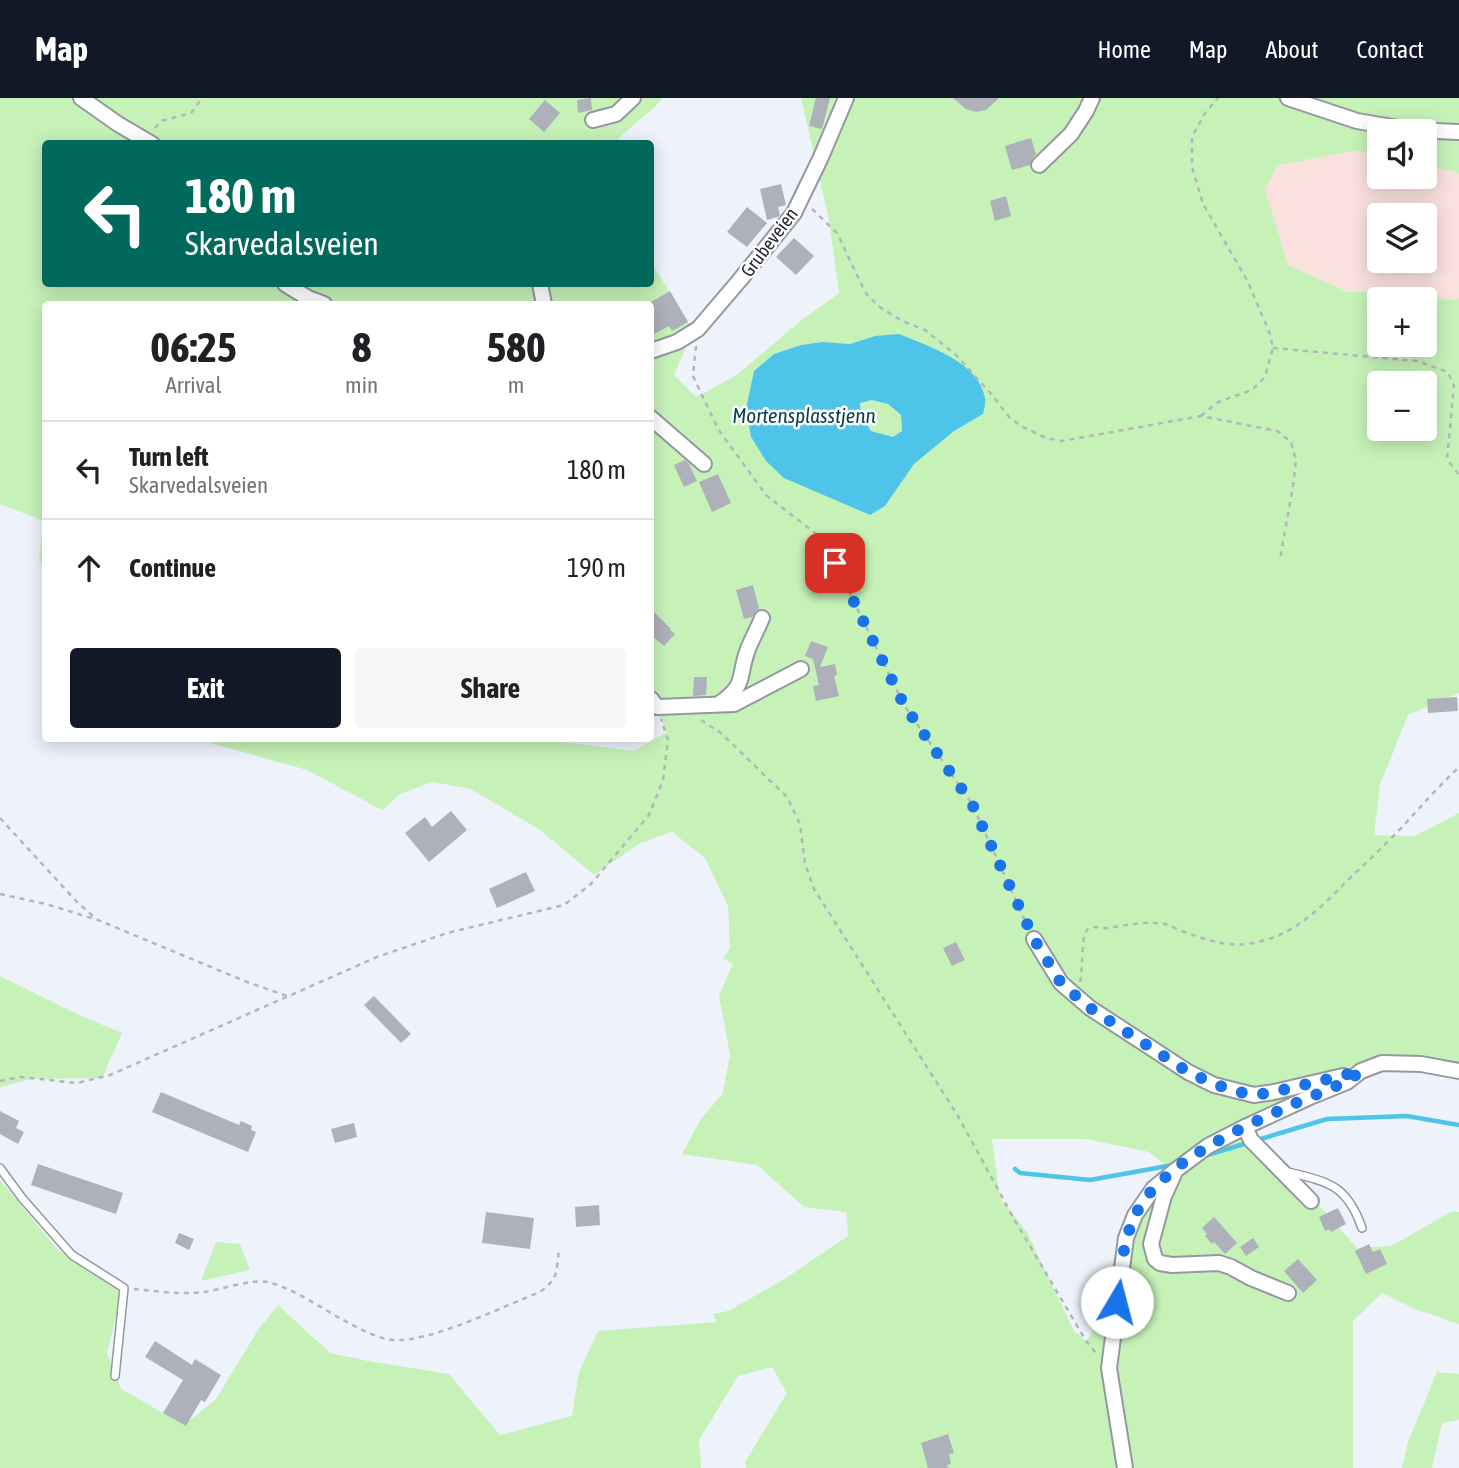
<!DOCTYPE html>
<meta charset="utf-8">
<style>
body{margin:0;font-family:"Asap Condensed",sans-serif;background:#f6f6f6;color:#202124;height:100vh;display:flex;flex-direction:column;font-size:26px;white-space:nowrap}
*{box-sizing:border-box;margin:0}
p{font-size:23px;color:#757577}
.icon{flex:none;width:38px;height:38px;fill:none;stroke:currentColor;stroke-width:2;stroke-linecap:round;stroke-linejoin:round}
.map{position:relative;flex:1;overflow:hidden}
.sheet{position:absolute;left:42px;top:203px;width:612px;height:441px;display:flex;flex-direction:column;background:#fff;border-radius:7px;box-shadow:0 4px 18px #0003}
.sheet>*{flex:none}
.banner{position:absolute;left:42px;top:42px;width:612px;height:147px;border-radius:7px;box-shadow:0 4px 18px #0003;background:#00695c;color:#fff;overflow:hidden}
.controls{position:absolute;left:1367px;top:21px;display:grid;gap:14px}
.controls a{display:grid;place-items:center;width:70px;height:70px;border-radius:7px;background:#fff;box-shadow:0 4px 18px #0003;font-size:35px}
.pin{position:absolute;display:grid;place-items:center;width:60px;height:60px;color:#fff;margin:-30px;border-radius:14px;box-shadow:0 4px 10px #0006}
.me{position:absolute;width:77px;margin:-38px;rotate:8deg;stroke-linejoin:round;filter:drop-shadow(0 0 5px #0008)}
.turn{display:flex;align-items:center;gap:24px;height:147px;padding:0 28px;font-size:32px}
.turn .icon{width:91px;height:91px;stroke-width:2.5}
.turn b{display:block;font-size:49px;line-height:60px}
.eta{display:flex;justify-content:space-evenly;align-items:center;height:119px;text-align:center}
.eta b{font-size:42px;font-weight:700;line-height:49px}
.primary-button{display:flex;gap:14px;margin-top:auto;padding:14px 28px}
.primary-button a{flex:1;height:80px;border-radius:7px;background:#111827;color:#fff;font-size:28px;font-weight:700;line-height:80px;text-align:center}
.primary-button a+a{background:#f6f6f6;color:#202124}
ul{padding:0;list-style:none}
li{display:flex;align-items:center;gap:21px;height:98px;padding:0 28px;border-top:2px solid #e0e0e0}
li div{flex:1}
li b{display:block;font-size:26px}
li em{font-style:normal}
header{display:flex;align-items:center;gap:42px;box-sizing:border-box;height:98px;padding:0 35px;background:#111827;color:#fff}
header strong{font-size:33px}
nav{display:flex;gap:38px;margin-inline-start:auto;font-size:24px}
.map>svg:first-child{display:block}
.industrial{fill:#fbe1dd;fill-rule:evenodd}
.green{fill:#c6f2b8;fill-rule:evenodd}
.water{fill:#4ec4e8;fill-rule:evenodd}
.lines{fill:none;stroke-linecap:round;stroke-linejoin:round}
.stream{stroke:#4ec4e8;stroke-width:4.5}
.building{fill:#aeb1ba}
.lane-casing{stroke:#9598a0;stroke-width:10}
.street-casing{stroke:#9598a0;stroke-width:18}
.path{stroke:#b3b6bd;stroke-width:2.5;stroke-dasharray:5 5;stroke-linecap:butt}
.lane{stroke:#fff;stroke-width:7}
.street{stroke:#fff;stroke-width:14}
.route{stroke:#1a73e8;stroke-width:12;stroke-dasharray:0 21.6}
.labels{text-anchor:middle;dominant-baseline:central;stroke-width:5;stroke-linejoin:round;paint-order:stroke}
.street-label{font-size:19px;fill:#292b2e;stroke:#fff}
.water-label{font-size:21px;font-style:italic;fill:#0c4150;stroke:#fff}
</style>
<header>
<strong>Map</strong>
<nav><a>Home</a><a>Map</a><a>About</a><a>Contact</a></nav>
</header>
<div class="map">
<svg width="1459" height="1370" viewBox="0 0 1459 1370">
<rect width="100%" height="100%" fill="#eef2fb"/>
<path class="industrial" d="M1356 53 1379 57V79H1424L1425 66 1459 75V201L1450 202 1381 194H1348L1288 167 1265 91 1278 67ZM1379 117H1424V163H1379Z"/>
<g class="green">
<path d="M0 0H662L656 8 613 45 46 46V186H651V164L693 232 674 277 696 299 737 277 799 224 839 195 829 122 801 0H1459V75L1425 66 1424 33H1379V57L1356 53 1278 67 1265 91 1288 167 1348 194H1381L1450 202 1459 201V595L1408 617 1380 687 1374 737 1415 738 1459 715V970L1389 968 1250 1029 1357 1150 1391 1148 1451 1114H1459V1226L1415 1211 1382 1195 1353 1223V1370H746L745 1364 787 1295 772 1269 738 1278 699 1342 701 1370H0V1082L58 1152 124 1186 107 1255 121 1291 161 1314 187 1325 216 1301 258 1232 278 1207 330 1255 368 1263 449 1276 500 1337 572 1318 579 1274 598 1233 717 1224 713 1216 728 1213 783 1182 848 1138 846 1114 804 1109 757 1067 682 1056 701 1021 723 995 730 957 719 897 733 866 723 860 730 851 728 808 705 760 672 734 640 745 594 777 540 732 471 691 432 684 400 696 382 712 307 672 207 644 201 641 529 640 634 653 667 634 651 602V206H46L45 467 39 462 44 423 0 406ZM1379 201H1424V247H1379ZM875 238 983 316 954 333 913 366 885 408 870 417 766 363 751 339 746 311 774 256 801 247 822 244 850 246ZM1379 285H1424V331H1379ZM992 1041H1086L1149 1054 1172 1072 1156 1103 1128 1127 1116 1151 1101 1221 1086 1243 1074 1233 1027 1134 1000 1100Z"/>
<polygon points="872,302 888,306 901,318 902,333 893,339 871,333 861,315 860,304"/>
<polygon points="0,878 77,916 122,935 102,980 31,981 0,989"/>
<polygon points="216,1144 240,1146 250,1172 201,1183"/>
<polygon points="1437,1274 1459,1276 1459,1322 1442,1325 1432,1370 1402,1370 1408,1344"/>
</g>
<path class="water" d="M899 236C928 248 979 264 985 300 986 305 984 311 983 316L954 333 914 366 885 408 870 417 784 380 766 363 751 339 746 311 754 273 774 256 801 247 822 244 850 246 875 238ZM872 302 888 306 901 317 902 333 893 339 871 333 861 315 860 305Z"/>
<g class="lines">
<g class="stream">
<polyline points="1204,1058 1327,1021 1407,1018 1459,1027"/>
<polyline points="1015,1071 1020,1075 1090,1082 1173,1067"/>
</g>
</g>
<g class="building">
<polygon points="591,0 592,12 578,15 577,2"/>
<polygon points="816,0 830,0 822,31 809,28"/>
<polygon points="953,0 999,0 986,12 976,14 966,11"/>
<polygon points="545,2 560,15 544,34 529,21"/>
<polygon points="1031,40 1036,56 1032,61 1030,67 1012,72 1005,48"/>
<polygon points="781,86 786,107 778,109 780,117 778,119 767,122 760,91"/>
<polygon points="1006,98 1011,118 995,123 990,103"/>
<polygon points="747,109 767,125 747,149 727,134"/>
<polygon points="794,140 814,158 796,177 776,159"/>
<polygon points="670,193 688,224 672,233 669,228 651,238 651,204"/>
<polygon points="685,362 689,366 697,383 684,389 674,367"/>
<polygon points="718,376 731,405 712,414 699,384"/>
<polygon points="753,487 759,511 756,513 752,519 744,521 736,492"/>
<polygon points="651,511 671,531 670,532 675,536 664,548 651,537"/>
<polygon points="811,543 828,549 820,569 835,566 837,577 834,578 839,598 816,603 813,588 819,587 813,561 805,558"/>
<polygon points="694,579 707,579 706,597 693,598"/>
<polygon points="1457,599 1458,613 1428,615 1427,601"/>
<polygon points="451,713 467,732 429,764 405,735 425,719 432,729"/>
<polygon points="526,774 535,793 497,810 489,791"/>
<polygon points="956,844 965,862 952,868 943,850"/>
<polygon points="374,898 411,936 401,945 364,907"/>
<polygon points="161,994 239,1027 241,1023 252,1028 251,1032 256,1034 248,1054 152,1014"/>
<polygon points="0,1013 19,1023 16,1030 24,1034 18,1046 0,1036"/>
<polygon points="354,1025 357,1039 335,1045 331,1031"/>
<polygon points="38,1066 123,1095 116,1116 31,1087"/>
<polygon points="599,1107 600,1127 576,1129 575,1109"/>
<polygon points="1338,1110 1346,1126 1331,1134 1329,1131 1325,1133 1319,1119"/>
<polygon points="486,1114 534,1120 530,1151 482,1145"/>
<polygon points="1214,1119 1237,1145 1225,1156 1214,1144 1212,1146 1205,1138 1207,1136 1202,1130"/>
<polygon points="179,1135 194,1141 189,1152 175,1145"/>
<polygon points="1253,1140 1259,1149 1246,1158 1240,1149"/>
<polygon points="1369,1146 1373,1154 1380,1151 1387,1166 1366,1176 1355,1153"/>
<polygon points="1298,1161 1317,1182 1303,1195 1284,1173"/>
<polygon points="155,1243 192,1267 195,1261 221,1277 205,1304 201,1302 186,1328 163,1315 183,1282 145,1259"/>
<polygon points="948,1336 954,1355 949,1356 951,1366 947,1367 948,1370 928,1370 921,1345"/>
</g>
<g class="lines">
<g class="lane-casing">
<g id="lane">
<polyline points="0,1070 22,1100 72,1157 124,1190 115,1278"/>
<path d="M1288 1074C1329 1084 1347 1087 1362 1130"/>
</g>
</g>
<g class="street-casing">
<g id="street">
<polyline points="81,0 118,26 152,46"/>
<polyline points="1288,0 1357,23 1410,32 1459,34"/>
<polyline points="593,22 616,16 633,0"/>
<polyline points="1039,67 1071,36 1086,13 1092,0"/>
<polyline points="285,186 308,200 324,206"/>
<polyline points="540,186 544,206"/>
<polyline points="651,253 677,244 698,231 739,183 794,115 821,59 846,0"/>
<polyline points="651,320 704,366"/>
<polyline points="651,601 657,609 734,606 801,571"/>
<path d="M719 606C748 585 737 580 748 551 752 541 758 530 762 520"/>
<polyline points="1034,841 1061,885 1090,910 1188,974 1214,987 1254,997 1274,994 1343,978"/>
<polyline points="1245,1029 1251,1042 1311,1103"/>
<polyline points="1174,1076 1164,1098 1151,1146 1155,1161 1160,1165 1172,1167 1219,1165 1231,1169 1251,1180 1288,1195"/>
<polyline points="1125,1370 1109,1270 1126,1140 1135,1117 1153,1091 1176,1072 1208,1048 1245,1029 1310,999 1347,984 1361,973 1382,965 1421,966 1459,973"/>
</g>
</g>
<g class="path">
<polyline points="155,30 161,23 191,15 202,0"/>
<polyline points="812,111 837,135 865,194 878,208 902,223 925,232 956,257 992,297 1010,320 1021,328 1046,340 1062,343 1201,318 1277,333 1291,344 1296,362 1293,388 1280,461"/>
<polyline points="696,248 693,278 718,331 766,397 824,442 904,607 972,706 1028,829"/>
<polyline points="1273,250 1417,263 1448,274 1454,288 1447,361 1459,377"/>
<polyline points="1201,318 1218,304 1252,292 1265,279 1273,250 1270,236 1248,184 1203,106 1192,69 1192,39 1205,15 1218,0"/>
<polyline points="701,622 721,635 787,699 800,726 805,766 814,791 958,1018 1014,1121 1086,1243 1096,1255"/>
<polyline points="0,720 77,804 95,820"/>
<polyline points="0,796 46,806 98,822 247,884 287,898"/>
<path d="M1080 884C1083 873 1081 838 1087 832 1092 826 1100 831 1107 830 1125 828 1146 822 1165 826 1171 828 1178 832 1185 834 1212 844 1233 851 1262 843 1299 834 1325 805 1351 779 1369 762 1387 745 1404 727 1422 707 1440 687 1459 669"/>
<polyline points="0,983 20,979 77,985 110,977 377,859 447,835 564,807 591,786 649,717 663,682 668,642 661,621"/>
<path d="M134 1191C156 1193 181 1197 203 1194 222 1192 248 1181 267 1184 291 1189 321 1210 343 1222 359 1230 375 1240 393 1242 429 1245 504 1208 540 1194 559 1180 556 1174 559 1152"/>
</g>
<use href="#lane" class="lane"/>
<use href="#street" class="street"/>
</g>
<g class="lines">
<path class="route" d="M835 465 904 607 972 706 1034 841 1061 885 1090 910 1188 974 1214 986 1239 994 1254 997 1274 994 1361 973C1341 989 1317 995 1294 1006 1243 1029 1157 1066 1134 1120 1122 1146 1121 1176 1117 1204"/>
</g>
<g class="labels">
<g class="street-label">
<text transform="translate(769 144) rotate(-53)">Grubeveien</text>
</g>
<g class="water-label">
<text x="804" y="317">Mortensplasstjenn</text>
</g>
</g>
</svg>
<div class="controls">
<a><svg class="icon" aria-label="sound" viewBox="0 0 24 24"><path d="M4 9h4l5-4v14l-5-4H4zM17 9q2 3 0 6"/></svg></a>
<a><svg class="icon" aria-label="layers" viewBox="0 0 24 24"><path d="M12 4l9 5-9 5-9-5zM3 14l9 5 9-5"/></svg></a>
<a>+</a>
<a>−</a>
</div>
<div class="pin" style="left:835px;top:465px;background:#d93025"><svg class="icon" aria-label="arrive" viewBox="0 0 24 24"><path d="M6 21V4h12l-3 4 3 4H6"/></svg></div>
<svg class="me" style="left:1117px;top:1204px" viewBox="-20 -20 40 40"><circle r="19" fill="#fff"/><path d="M0-13L10 11 0 6-10 11z" fill="#1a73e8"/></svg>
<div class="banner">
<div class="turn"><svg class="icon" aria-label="left" viewBox="0 0 24 24"><path d="M17 20v-9H6M10 6l-5 5 5 5"/></svg><div><b>180 m</b>Skarvedalsveien</div></div>
</div>
<section class="sheet">
<div class="eta">
<div><b>06:25</b><p>Arrival</p></div>
<div><b>8</b><p>min</p></div>
<div><b>580</b><p>m</p></div>
</div>
<ul>
<li><svg class="icon" aria-label="left" viewBox="0 0 24 24"><path d="M17 20v-9H6M10 6l-5 5 5 5"/></svg><div><b>Turn left</b><p>Skarvedalsveien</p></div><em>180 m</em></li>
<li><svg class="icon" aria-label="ahead" viewBox="0 0 24 24"><path d="M12 20V5M6 11l6-6 6 6"/></svg><div><b>Continue</b></div><em>190 m</em></li>
</ul>
<div class="primary-button"><a>Exit</a><a>Share</a></div>
</section>
</div>
